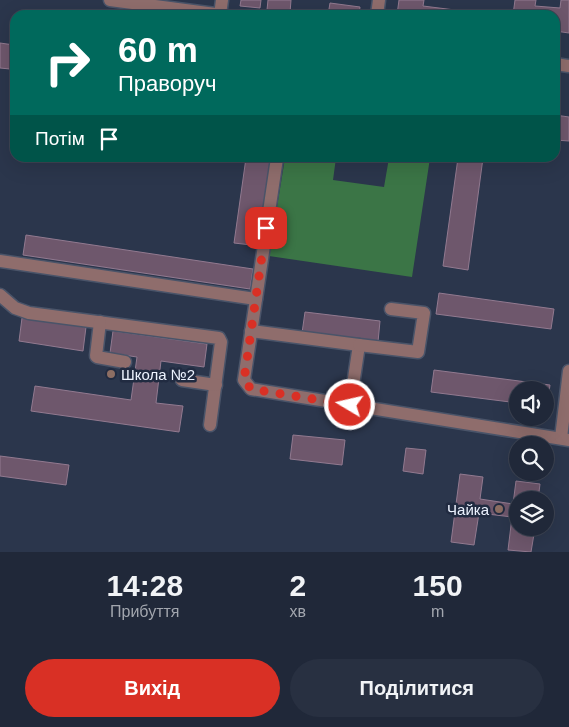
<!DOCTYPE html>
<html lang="uk">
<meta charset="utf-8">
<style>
body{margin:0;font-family:Arial,sans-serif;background:#283041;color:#f1f3f6;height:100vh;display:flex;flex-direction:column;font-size:19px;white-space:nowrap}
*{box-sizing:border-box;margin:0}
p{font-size:16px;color:#a2a6ae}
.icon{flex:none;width:28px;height:28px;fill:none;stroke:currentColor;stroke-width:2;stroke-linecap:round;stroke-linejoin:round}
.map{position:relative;height:552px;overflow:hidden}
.panel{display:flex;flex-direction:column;background:#202839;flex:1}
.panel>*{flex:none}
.guide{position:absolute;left:10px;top:10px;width:550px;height:152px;border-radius:15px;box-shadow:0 5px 20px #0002,0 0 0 1px #3d4453;background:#00695c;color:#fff;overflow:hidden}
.fabs{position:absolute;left:509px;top:381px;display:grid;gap:10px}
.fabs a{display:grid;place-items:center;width:45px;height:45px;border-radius:50%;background:#202839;box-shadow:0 5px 20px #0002,0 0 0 1px #3d4453;font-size:25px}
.pin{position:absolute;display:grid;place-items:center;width:42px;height:42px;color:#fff;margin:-21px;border-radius:10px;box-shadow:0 2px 8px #0006}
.me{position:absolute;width:55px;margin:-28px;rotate:279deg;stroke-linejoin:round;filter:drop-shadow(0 0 4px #0008)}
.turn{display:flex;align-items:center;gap:18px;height:105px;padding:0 25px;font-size:22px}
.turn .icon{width:65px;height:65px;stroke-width:2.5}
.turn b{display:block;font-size:35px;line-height:42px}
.then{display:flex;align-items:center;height:48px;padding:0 25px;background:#0003;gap:10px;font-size:19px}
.eta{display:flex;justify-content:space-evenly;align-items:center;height:85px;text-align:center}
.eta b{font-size:30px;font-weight:700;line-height:35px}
.cta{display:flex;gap:10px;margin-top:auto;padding:10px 25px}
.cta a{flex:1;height:58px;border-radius:30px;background:#d93025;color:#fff;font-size:20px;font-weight:700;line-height:58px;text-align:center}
.cta a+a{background:#283041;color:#f1f3f6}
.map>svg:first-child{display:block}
.forest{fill:#3b7546}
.building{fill:#6e576c;stroke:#927a90}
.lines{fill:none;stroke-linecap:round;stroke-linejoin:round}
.minor-casing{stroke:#4a5469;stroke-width:15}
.minor{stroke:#8f6d6c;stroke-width:12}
.route{stroke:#d93025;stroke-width:9;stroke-dasharray:0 16.2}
.education-dot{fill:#8d6e63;stroke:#212b41;stroke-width:2}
.labels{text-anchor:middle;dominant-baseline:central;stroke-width:5;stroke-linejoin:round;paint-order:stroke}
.poi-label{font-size:15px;fill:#edf3ff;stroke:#212b41;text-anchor:start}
</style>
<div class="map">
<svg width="569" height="552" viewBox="0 0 569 552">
<rect width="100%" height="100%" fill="#2b364c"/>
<polygon class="forest" points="285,158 336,158 333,180 384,187 389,158 430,158 412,277 269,256"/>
<g class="building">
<polygon points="241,0 261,0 260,8 240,6"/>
<polygon points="268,0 291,0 290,13 267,10"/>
<polygon points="399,0 424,0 423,6 455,10 454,15 397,15"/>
<polygon points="515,0 536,0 535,6 560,8 561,0 569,0 569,33 555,31 555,15 513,15"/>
<polygon points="330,3 360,7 359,15 328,15"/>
<polygon points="0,43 14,45 10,69 0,68"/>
<polygon points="555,115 569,117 569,141 555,140"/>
<polygon points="246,158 272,158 260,246 234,243"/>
<polygon points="458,158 483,158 468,270 443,266"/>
<polygon points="26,235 253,269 250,289 23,255"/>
<polygon points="439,293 554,309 551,329 436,314"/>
<polygon points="305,312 380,321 378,342 302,333"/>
<polygon points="22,318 86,327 83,351 19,341"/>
<polygon points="113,331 207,344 204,367 161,361 156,403 183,406 179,432 31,411 35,386 131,400 137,357 110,353"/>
<polygon points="434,370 550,385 547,406 545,406 545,390 518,390 518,403 431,392"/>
<polygon points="293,435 345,440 342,465 290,459"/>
<polygon points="406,448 426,450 423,474 403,471"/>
<polygon points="0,456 69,465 66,485 0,476"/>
<polygon points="460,474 483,477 480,499 513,504 516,481 540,484 538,500 518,500 518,528 535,528 531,552 508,550 512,517 479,513 474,545 451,542"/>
</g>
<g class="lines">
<g class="minor-casing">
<g id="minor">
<polyline points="110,0 223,15"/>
<polyline points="220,15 222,0"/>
<polyline points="377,15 379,0"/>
<polyline points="555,64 569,66"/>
<polyline points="277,158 244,380 251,389 569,440"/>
<polyline points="0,261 256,299"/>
<polyline points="0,295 15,308 29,313 219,338 221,342 210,425"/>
<polyline points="100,322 96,356 97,357 125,362"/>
<polyline points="251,331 359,345 350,405"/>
<polyline points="359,345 418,352 424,313 391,309"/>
<polyline points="182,380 216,385"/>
<polyline points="561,438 569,371"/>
</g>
</g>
<use href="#minor" class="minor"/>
</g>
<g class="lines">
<polyline class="route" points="266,228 244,380 251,389 350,405"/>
</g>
<g class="education-dot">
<circle cx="111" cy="374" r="5"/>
<circle cx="499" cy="509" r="5"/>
</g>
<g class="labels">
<g class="poi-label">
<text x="121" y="374">Школа №2</text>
<text x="489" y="509" text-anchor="end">Чайка</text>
</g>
</g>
</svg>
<div class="fabs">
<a><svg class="icon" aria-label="sound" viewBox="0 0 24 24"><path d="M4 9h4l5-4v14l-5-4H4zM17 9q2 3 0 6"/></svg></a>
<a><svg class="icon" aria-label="search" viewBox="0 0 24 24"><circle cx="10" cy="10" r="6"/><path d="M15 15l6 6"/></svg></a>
<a><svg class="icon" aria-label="layers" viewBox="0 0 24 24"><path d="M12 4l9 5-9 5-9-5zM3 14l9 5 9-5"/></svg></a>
</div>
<div class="pin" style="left:266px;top:228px;background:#d93025"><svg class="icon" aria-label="arrive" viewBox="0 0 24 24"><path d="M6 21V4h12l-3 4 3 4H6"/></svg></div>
<svg class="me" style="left:350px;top:405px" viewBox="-20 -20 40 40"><circle r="17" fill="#d93025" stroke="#fff" stroke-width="3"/><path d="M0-11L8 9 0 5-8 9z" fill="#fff"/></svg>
<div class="guide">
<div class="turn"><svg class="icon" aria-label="right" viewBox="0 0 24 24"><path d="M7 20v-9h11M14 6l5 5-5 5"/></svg><div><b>60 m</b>Праворуч</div></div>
<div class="then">Потім<svg class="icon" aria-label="arrive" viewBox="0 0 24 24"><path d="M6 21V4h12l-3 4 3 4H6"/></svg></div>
</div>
</div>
<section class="panel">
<div class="eta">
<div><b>14:28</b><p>Прибуття</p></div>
<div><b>2</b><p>хв</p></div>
<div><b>150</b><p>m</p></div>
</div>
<div class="cta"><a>Вихід</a><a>Поділитися</a></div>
</section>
